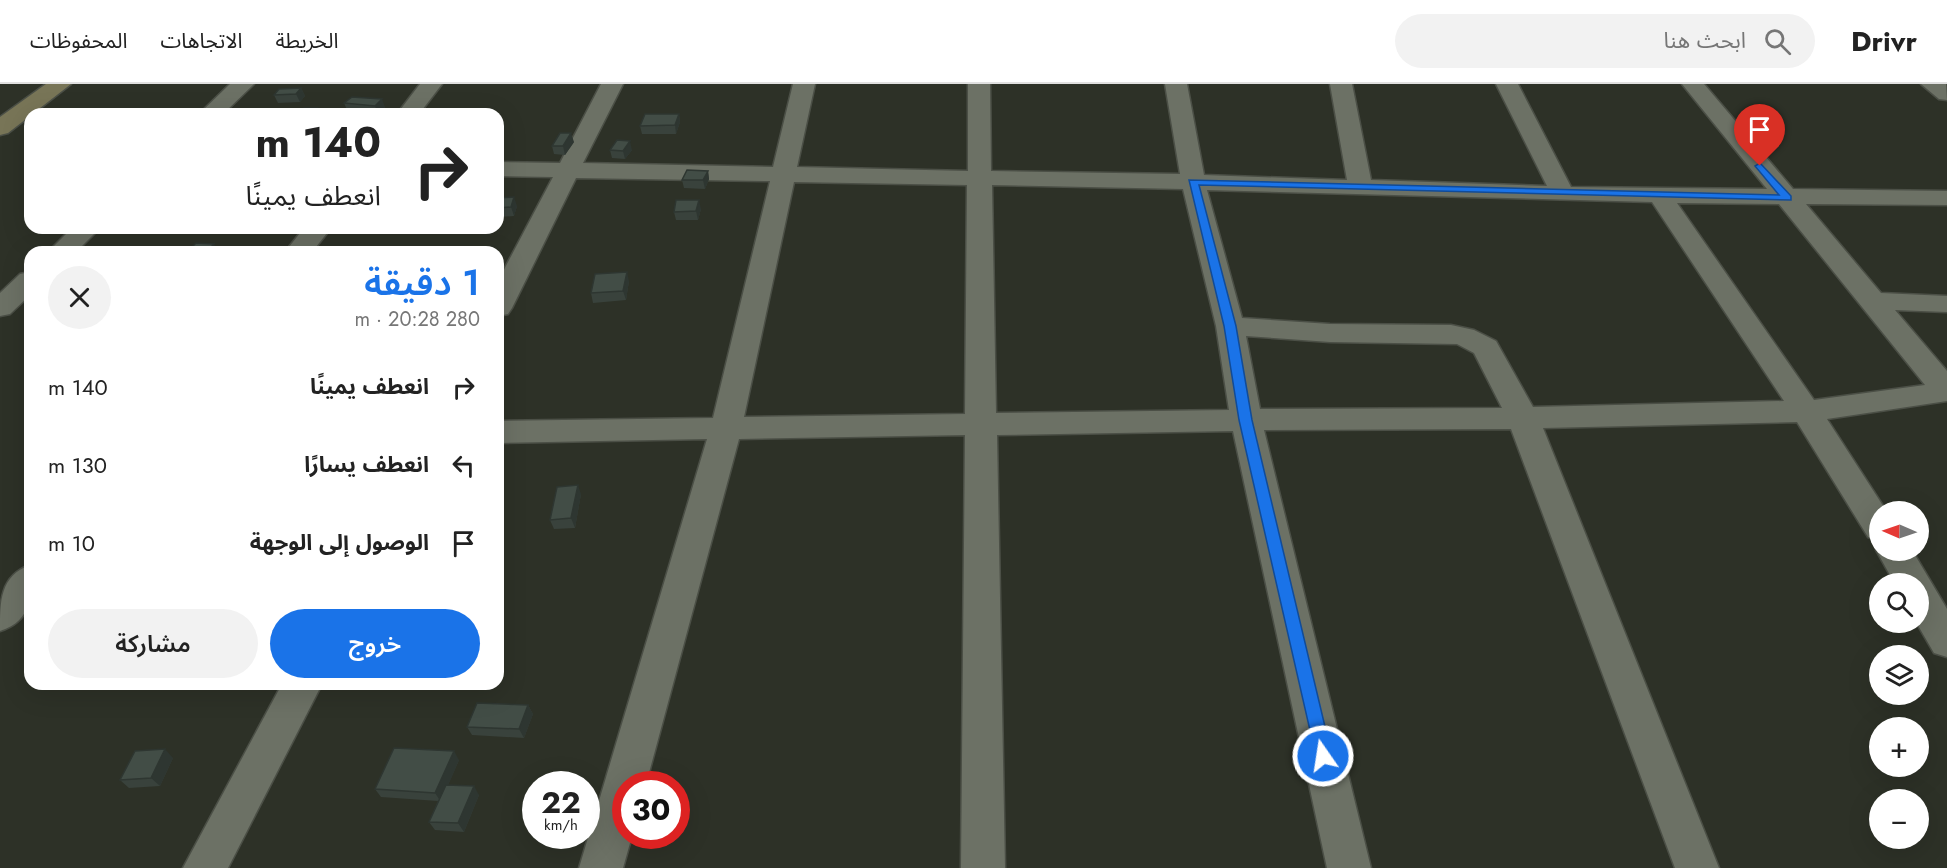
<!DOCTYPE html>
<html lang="ar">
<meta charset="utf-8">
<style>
body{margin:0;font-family:Jost,"Noto Sans Arabic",sans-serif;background:#f2f2f2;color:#222;direction:rtl;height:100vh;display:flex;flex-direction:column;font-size:22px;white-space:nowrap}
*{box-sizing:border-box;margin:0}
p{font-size:20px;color:#767676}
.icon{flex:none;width:33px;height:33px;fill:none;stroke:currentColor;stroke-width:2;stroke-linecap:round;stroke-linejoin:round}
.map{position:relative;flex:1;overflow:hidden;direction:ltr}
.side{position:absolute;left:24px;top:162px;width:480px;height:444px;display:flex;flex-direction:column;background:#fff;border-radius:18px;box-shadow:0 6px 24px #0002;direction:rtl}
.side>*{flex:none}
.banner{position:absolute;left:24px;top:24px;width:480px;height:126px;border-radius:18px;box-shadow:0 6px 24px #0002;direction:rtl;background:#fff;color:#222;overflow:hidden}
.needle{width:39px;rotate:272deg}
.buttons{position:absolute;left:1869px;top:417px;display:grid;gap:12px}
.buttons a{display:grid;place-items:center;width:60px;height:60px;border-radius:50%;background:#fff;box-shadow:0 6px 24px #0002;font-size:30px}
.speed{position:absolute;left:522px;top:687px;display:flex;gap:12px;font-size:30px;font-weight:700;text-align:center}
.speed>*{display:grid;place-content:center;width:78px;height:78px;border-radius:50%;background:#fff;box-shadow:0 6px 24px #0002;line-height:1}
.speed small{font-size:15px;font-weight:400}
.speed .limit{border:9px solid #d22;background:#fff;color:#111}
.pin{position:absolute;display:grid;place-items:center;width:51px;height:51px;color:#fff;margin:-62px -26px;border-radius:50% 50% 50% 0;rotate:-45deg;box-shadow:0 0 6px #0007}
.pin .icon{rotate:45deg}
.me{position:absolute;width:66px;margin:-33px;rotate:347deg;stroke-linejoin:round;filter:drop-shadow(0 0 4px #0008)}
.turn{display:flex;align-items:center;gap:21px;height:126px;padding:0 24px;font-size:27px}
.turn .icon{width:78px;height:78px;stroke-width:2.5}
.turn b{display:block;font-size:42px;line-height:51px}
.round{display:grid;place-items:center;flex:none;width:63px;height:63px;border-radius:32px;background:#f2f2f2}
.head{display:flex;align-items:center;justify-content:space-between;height:102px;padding:0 24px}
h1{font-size:36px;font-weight:600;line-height:45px;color:#1a73e8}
.button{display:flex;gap:12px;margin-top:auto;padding:12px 24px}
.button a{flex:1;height:69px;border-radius:36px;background:#1a73e8;color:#fff;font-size:24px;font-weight:600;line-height:69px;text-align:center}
.button a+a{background:#f2f2f2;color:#222}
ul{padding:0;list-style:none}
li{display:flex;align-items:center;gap:18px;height:78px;padding:0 24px}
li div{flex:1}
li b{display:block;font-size:22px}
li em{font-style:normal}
header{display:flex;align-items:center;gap:36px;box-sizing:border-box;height:84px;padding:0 30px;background:#fff;border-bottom:2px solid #e0e0e0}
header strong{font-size:28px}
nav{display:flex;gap:33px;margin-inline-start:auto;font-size:21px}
.search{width:420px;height:54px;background:#f2f2f2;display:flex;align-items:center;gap:15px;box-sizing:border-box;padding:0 21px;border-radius:33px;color:#767676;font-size:22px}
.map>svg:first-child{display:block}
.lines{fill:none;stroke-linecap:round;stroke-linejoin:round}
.minor-casing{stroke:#4b4f46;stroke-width:3}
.secondary-casing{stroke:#4b4f46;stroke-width:3}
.minor{fill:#6c7165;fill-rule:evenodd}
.secondary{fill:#787557;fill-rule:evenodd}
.wall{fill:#39423c}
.shaded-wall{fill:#2e3631}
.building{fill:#424d46;stroke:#2e3631;stroke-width:1.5}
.route{fill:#1a73e8;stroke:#114b97;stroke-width:1.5}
</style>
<header>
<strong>Drivr</strong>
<div class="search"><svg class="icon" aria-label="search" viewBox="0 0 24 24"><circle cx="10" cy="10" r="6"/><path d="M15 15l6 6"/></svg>ابحث هنا</div>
<nav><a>الخريطة</a><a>الاتجاهات</a><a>المحفوظات</a></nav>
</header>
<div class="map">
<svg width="1947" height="784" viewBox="0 0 1947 784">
<rect width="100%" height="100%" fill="#2d3127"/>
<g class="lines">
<g class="minor-casing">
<g id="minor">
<polygon points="230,0 254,0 223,30 199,30"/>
<polygon points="420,0 442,0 419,30 397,30"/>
<path d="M601 0H623L583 79 773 83 793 0H815L797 83 968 87V0H990L991 87 1180 90 1165 0H1187L1204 91 1347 96 1330 0H1352L1371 96 1547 102 1496 0H1518L1571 103 1767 105 1682 0H1704L1793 105 1947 107V121L1806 120 1881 209 1947 212V228L1895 226 1947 287V317L1827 335 1887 428H1880V457L1868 453 1797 338 1543 344 1719 784H1675L1511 345 1264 346 1371 784H1327L1233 347 997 351 1005 784H961L965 351 739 355 646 700H626V752H632L623 784H579L707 355 498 359V337L713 334 770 97 576 94 512 224 508 230 498 232V197L553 93 498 92V78L560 79ZM794 98 967 101 965 330 744 333ZM992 101 1183 105 1216 242 1229 326 996 329ZM1207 106 1652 118 1784 317 1533 323 1496 257 1474 246 1451 241 1330 240 1242 234ZM1677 119 1779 120 1925 301 1814 316ZM1246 252 1330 258 1457 260 1474 269 1502 324 1260 325Z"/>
<polygon points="1921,0 1946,0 1947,16 1939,15"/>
<polygon points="72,144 100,144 76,168 48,168"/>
<polygon points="304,144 331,144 312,168 285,168"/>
<polygon points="30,188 30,211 10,230 0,232 0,209 20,190"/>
<polygon points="1880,460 1880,466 1912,466 1947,525 1947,573 1934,569 1916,538 1918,538 1918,500 1895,500 1876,466"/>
<path d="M30 481C30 511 34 536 0 547 0 517 0 492 30 481Z"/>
<polygon points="282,600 322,600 228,784 183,784"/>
</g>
</g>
<g class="secondary-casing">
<polygon id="secondary" points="46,0 71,0 8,49 0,51 0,33"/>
</g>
<use href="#minor" class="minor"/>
<use href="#secondary" class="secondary"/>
</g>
<g class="wall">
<polygon points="301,4 305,12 300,18 278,19 274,11"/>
<polygon points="352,13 385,23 378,30 348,28 344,19"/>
<polygon points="679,30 680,38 676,50 642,50 640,42"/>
<polygon points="574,58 565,71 554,70 552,62"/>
<polygon points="610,66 632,66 625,75 612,74"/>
<polygon points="708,87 709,95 705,105 684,104 682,96"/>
<polygon points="498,114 517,122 514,132 498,133"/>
<polygon points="701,125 698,136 676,136 674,128"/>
<polygon points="629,197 626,216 593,219 591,209"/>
<polygon points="581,410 575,444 554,445 550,436"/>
<polygon points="528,621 533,630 524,654 472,651 467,643"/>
<polygon points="173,674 160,702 129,704 120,696"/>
<polygon points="459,676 448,701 479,711 464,748 435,746 429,738 438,717 381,713 375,705"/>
</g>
<g class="shaded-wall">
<polygon points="301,4 305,12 300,18 296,10"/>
<polygon points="382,15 385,23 378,30 375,22"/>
<polygon points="317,24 319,30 312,30"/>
<polygon points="679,30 680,38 676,50 675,41"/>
<polygon points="571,49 574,58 565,71 563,62"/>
<polygon points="630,57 632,66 625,75 623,67"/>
<polygon points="708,87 709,95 705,105 703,96"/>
<polygon points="514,113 517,122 514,132 511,123"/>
<polygon points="699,116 701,125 698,136 696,127"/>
<polygon points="214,160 218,168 206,168"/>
<polygon points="627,188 629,197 626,216 623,207"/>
<polygon points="578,401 581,410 575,444 571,434"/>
<polygon points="528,621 533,630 524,654 519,645"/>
<polygon points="165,665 173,674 160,702 151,694"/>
<polygon points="454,667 459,676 441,718 435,709"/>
<polygon points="474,702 479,711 464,748 458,739"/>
</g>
<g class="building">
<polygon points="301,4 296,10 274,11 279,5"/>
<polygon points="352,13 382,15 375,22 344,19"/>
<polygon points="304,24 317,24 312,30 300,30"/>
<polygon points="645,30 679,30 675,41 640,42"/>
<polygon points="560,49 571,49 563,62 552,62"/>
<polygon points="617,56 630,57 623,67 610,66"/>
<polygon points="687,86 708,87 703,96 682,96"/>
<polygon points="514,113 511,123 498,124 498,114"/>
<polygon points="676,116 699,116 696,127 674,128"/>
<polygon points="196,159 214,160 206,168 187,168"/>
<polygon points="627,188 623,207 591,209 595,190"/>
<polygon points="578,401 571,434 550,436 557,403"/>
<polygon points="477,619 528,621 519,645 467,643"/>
<polygon points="394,664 454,667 435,709 375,705"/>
<polygon points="165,665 151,694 120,696 135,667"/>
<polygon points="446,701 474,702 458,739 429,738"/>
</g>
<polygon class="route" points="1760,79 1791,112 1791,116 1199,101 1236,242 1252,336 1332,672 1329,677 1323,680 1317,677 1239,336 1224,242 1189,96 1779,111 1755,82"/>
</svg>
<div class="buttons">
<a><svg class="needle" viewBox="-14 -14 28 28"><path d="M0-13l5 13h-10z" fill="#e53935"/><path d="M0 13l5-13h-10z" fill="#767676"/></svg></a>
<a><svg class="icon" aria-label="search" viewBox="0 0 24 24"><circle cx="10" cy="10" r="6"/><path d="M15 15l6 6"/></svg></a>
<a><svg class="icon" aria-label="layers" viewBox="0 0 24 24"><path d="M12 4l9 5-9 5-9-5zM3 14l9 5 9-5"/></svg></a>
<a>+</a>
<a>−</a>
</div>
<div class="speed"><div>22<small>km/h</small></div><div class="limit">30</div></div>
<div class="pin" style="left:1760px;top:82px;background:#d93025"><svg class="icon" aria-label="arrive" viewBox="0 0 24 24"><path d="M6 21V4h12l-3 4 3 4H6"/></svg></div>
<svg class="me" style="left:1323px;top:672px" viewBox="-20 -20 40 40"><circle r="17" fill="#1a73e8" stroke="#fff" stroke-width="3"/><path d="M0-11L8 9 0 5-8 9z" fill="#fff"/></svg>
<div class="banner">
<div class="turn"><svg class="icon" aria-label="right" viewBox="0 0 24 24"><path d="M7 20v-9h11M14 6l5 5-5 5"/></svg><div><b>140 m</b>انعطف يمينًا</div></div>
</div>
<section class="side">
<div class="head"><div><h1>1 دقيقة</h1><p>280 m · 20:28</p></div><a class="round"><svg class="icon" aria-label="close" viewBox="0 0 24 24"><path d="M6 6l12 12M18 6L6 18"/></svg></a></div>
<ul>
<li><svg class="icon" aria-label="right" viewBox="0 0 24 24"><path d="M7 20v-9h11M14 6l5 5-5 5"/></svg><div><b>انعطف يمينًا</b></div><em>140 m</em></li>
<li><svg class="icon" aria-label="left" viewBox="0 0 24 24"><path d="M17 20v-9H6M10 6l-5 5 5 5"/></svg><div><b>انعطف يسارًا</b></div><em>130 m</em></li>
<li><svg class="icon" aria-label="arrive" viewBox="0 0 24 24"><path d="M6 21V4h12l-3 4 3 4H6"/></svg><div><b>الوصول إلى الوجهة</b></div><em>10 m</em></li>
</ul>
<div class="button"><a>خروج</a><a>مشاركة</a></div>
</section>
</div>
